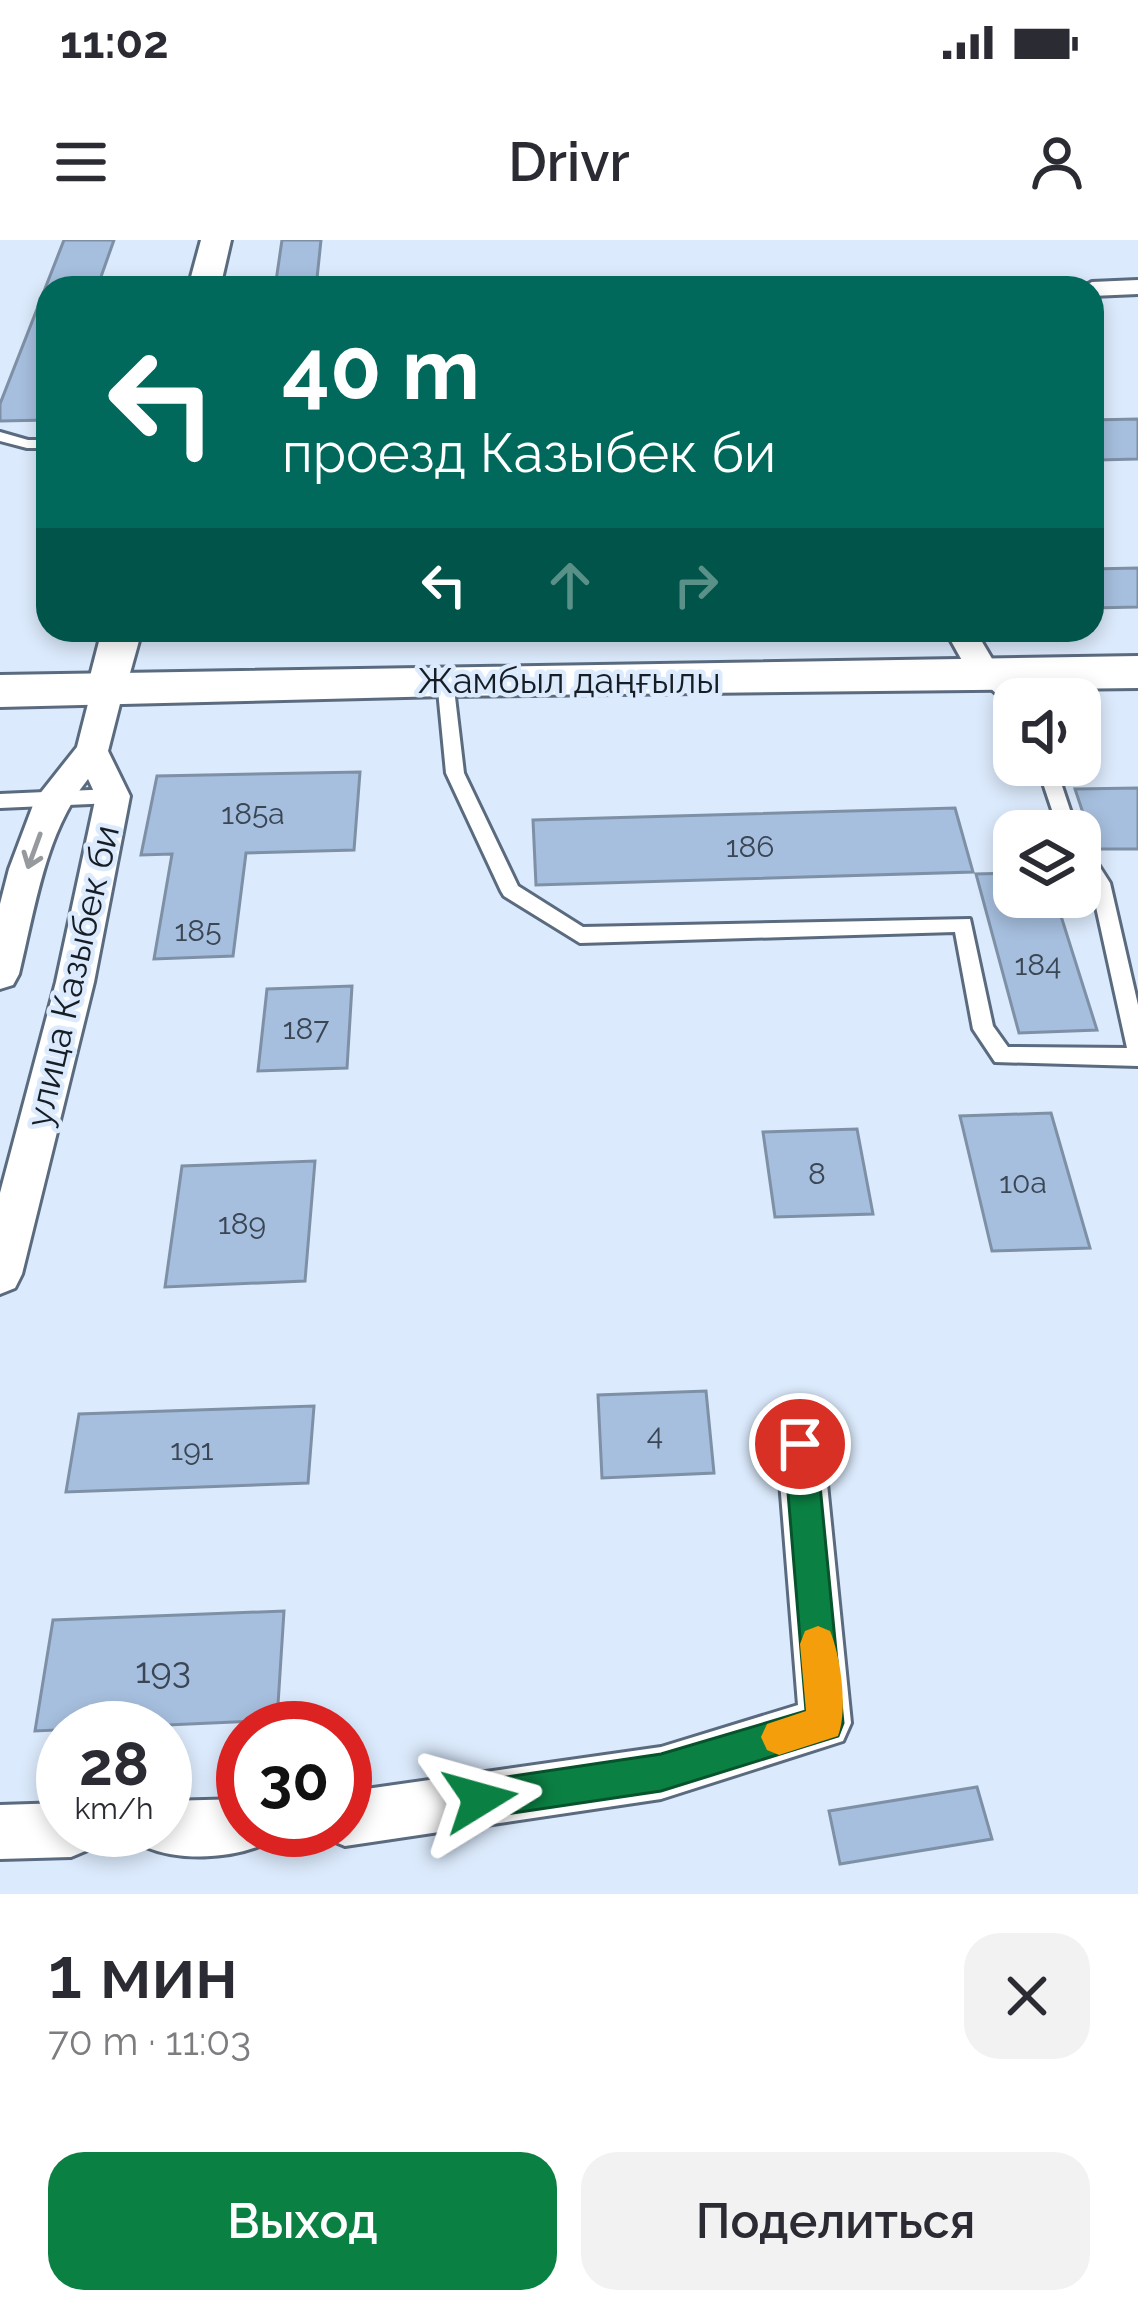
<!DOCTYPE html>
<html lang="ru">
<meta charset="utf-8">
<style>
body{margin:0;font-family:Raleway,sans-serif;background:#f2f2f3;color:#2b2b33;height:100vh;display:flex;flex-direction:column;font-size:45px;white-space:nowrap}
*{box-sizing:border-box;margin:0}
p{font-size:39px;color:#7c7c81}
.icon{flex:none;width:66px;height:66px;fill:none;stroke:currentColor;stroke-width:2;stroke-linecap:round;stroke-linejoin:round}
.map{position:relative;height:1654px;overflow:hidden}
.details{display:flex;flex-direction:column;background:#fff;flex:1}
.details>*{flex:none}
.banner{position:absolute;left:36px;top:36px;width:1068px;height:366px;border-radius:36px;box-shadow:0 6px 18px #0003;background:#00695c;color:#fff;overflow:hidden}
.fabs{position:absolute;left:993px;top:438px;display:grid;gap:24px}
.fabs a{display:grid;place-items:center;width:108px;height:108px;border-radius:24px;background:#fff;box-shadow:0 6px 18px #0003;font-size:60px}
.speed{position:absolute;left:36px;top:1461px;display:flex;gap:24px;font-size:60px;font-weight:700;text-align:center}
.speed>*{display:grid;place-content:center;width:156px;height:156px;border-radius:50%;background:#fff;box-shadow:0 6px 18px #0003;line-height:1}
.speed small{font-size:30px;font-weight:400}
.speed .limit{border:18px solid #d22;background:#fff;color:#111}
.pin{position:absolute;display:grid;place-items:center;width:102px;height:102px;color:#fff;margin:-51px;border:6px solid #fff;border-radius:50%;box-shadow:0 3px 12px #0007}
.me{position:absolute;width:132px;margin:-66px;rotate:82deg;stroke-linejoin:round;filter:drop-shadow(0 0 9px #0008)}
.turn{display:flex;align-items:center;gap:42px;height:252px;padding:0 48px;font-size:54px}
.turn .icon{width:156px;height:156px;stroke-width:2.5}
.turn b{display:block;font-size:84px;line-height:102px}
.lanes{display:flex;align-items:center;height:114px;padding:0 48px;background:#0003;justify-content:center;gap:60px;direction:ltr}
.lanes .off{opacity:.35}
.round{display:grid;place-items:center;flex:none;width:126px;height:126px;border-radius:36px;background:#f2f2f3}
.overview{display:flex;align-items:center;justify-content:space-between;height:204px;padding:0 48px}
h1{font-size:72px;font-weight:600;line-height:90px}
.cta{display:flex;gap:24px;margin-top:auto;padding:24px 48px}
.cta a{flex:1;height:138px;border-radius:36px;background:#0b8043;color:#fff;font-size:48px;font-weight:600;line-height:138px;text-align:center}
.cta a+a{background:#f2f2f3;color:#2b2b33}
.status{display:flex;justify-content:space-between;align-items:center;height:84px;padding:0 60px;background:#fff;direction:ltr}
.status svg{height:33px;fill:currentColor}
header{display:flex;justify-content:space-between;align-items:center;height:156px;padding:0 48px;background:#fff;font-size:54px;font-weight:600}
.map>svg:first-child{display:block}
.building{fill:#a6bfde;stroke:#7e90a5;stroke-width:3}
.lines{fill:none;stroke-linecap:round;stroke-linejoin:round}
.service-casing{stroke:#5b6b7f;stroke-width:6}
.minor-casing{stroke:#5b6b7f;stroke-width:6}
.tertiary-casing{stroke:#5b6b7f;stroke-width:6}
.secondary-casing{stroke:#5b6b7f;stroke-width:6}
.service{fill:#fff;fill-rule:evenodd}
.minor{fill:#fff;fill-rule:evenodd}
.tertiary{fill:#fff;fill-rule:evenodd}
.secondary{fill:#fff;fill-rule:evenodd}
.oneway{stroke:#96999d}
.route{fill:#0b8043;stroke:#07532c;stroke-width:3}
.slow{fill:#f59e0b}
.labels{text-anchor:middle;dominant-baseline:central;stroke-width:9;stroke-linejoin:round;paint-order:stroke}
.number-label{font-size:30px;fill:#3a4653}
.street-label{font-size:36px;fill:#161d25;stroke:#dbeafc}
.near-number-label{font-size:36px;fill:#3a4653}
</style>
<div class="status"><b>11:02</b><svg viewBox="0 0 49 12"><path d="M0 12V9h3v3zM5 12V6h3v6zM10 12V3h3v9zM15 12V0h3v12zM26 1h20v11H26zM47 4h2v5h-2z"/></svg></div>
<header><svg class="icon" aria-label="menu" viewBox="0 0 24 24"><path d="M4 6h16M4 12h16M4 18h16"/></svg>Drivr<svg class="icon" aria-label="person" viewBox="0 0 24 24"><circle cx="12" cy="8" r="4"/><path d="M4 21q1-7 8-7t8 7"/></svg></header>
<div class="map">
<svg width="1138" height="1654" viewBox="0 0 1138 1654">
<rect width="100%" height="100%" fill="#dbeafc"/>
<g class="building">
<polygon points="64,0 114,0 97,48 48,48 48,180 0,181 0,164"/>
<polygon points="282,0 321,0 316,48 275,48"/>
<polygon points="1138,179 1138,219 1098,220 1092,207 1092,180"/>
<polygon points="1138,328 1138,367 1092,368 1092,329"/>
<polygon points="360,532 354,610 246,613 233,716 154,719 172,614 141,615 157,536"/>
<polygon points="1138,548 1138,609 1095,609 1075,549"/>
<polygon points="955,568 973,632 536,645 533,580"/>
<polygon points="1014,633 1014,657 1055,657 1097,790 1019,793 976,634"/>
<polygon points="352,746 347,828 258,831 267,749"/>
<polygon points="1051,873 1090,1008 992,1011 960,876"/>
<polygon points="857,889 873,974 775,977 763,892"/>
<polygon points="315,921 305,1041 165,1047 182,926"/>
<polygon points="706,1151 714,1233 602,1238 598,1155"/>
<polygon points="314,1166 308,1243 66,1252 79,1174"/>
<polygon points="284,1371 277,1480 35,1491 53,1380"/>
<polygon points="977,1547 992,1599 840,1624 829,1571"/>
</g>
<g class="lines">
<g class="service-casing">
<g id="service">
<polygon points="0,192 28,200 48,200 48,208 27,208 0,201"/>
<polygon points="985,428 991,430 1022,459 1014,459 1014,466 1008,464 979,438 977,434"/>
<polygon points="445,434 453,440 464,533 518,646 583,687 970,679 993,786 1008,807 1127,808 1091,644 1080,627 1080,605 1087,607 1110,643 1138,765 1138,826 995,822 973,789 955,692 580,703 504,656 501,651 446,533 437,440"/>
<polygon points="1037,525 1055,525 1077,591 1059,591"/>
<polygon points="113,549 122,556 113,563 0,568 0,554"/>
</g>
</g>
<g class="minor-casing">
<g id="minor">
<polygon points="1138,40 1138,54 1092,56 1092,48 1081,48 1092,42"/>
<polygon points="945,390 975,390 1001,434 996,442 974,442"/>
<path d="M108 437 119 440 124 448 108 511 130 556 94 742 22 1034 15 1048 0 1054V953L56 742 96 556 88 539C45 593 35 668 19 734L13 745 0 749V664L9 629 35 560 77 507 92 448 97 440Z"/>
<polygon points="800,1181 816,1188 823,1204 851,1483 843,1501 661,1559 345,1606 326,1598 323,1590 345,1590 345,1552 661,1507 798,1465 777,1204 784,1188"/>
<path d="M243 1559V1590H268L262 1605C229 1619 179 1621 146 1607L139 1590H165V1561Z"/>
<polygon points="63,1563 63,1590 98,1590 90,1609 71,1617 0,1619 0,1565"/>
</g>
</g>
<g class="tertiary-casing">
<g id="tertiary">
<polygon points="201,0 231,0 220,48 188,48"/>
<polygon points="102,390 142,390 123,458 108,462 93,458 87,448"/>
</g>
</g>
<g class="secondary-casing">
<polygon id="secondary" points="1138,416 1138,448 445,456 0,467 0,435"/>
</g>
<use href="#service" class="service"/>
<use href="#minor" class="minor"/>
<use href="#tertiary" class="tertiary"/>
<use href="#secondary" class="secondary"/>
</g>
<defs><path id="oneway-shaft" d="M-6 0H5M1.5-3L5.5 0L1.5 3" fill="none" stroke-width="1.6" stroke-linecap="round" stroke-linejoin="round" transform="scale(3)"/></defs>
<use class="oneway" href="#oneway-shaft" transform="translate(34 611) rotate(110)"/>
<polygon class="route" points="800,1188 811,1193 816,1204 843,1483 838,1496 661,1551 480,1578 467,1573 462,1559 467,1546 480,1541 661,1514 806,1471 784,1204 788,1193"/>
<path class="slow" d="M818 1386 830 1391C841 1417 848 1470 838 1496L779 1515 767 1510 761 1497 767 1484 806 1471 800 1404 805 1391Z"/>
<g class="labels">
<g class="number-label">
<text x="253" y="573">185а</text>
<text x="750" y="606">186</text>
<text x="198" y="690">185</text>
<text x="1038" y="724">184</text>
<text x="306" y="788">187</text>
<text x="817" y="933">8</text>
<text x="1023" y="942">10а</text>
<text x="242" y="983">189</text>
<text x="655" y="1194">4</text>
<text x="192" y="1209">191</text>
</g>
<g class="street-label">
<text x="569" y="440">Жамбыл даңғылы</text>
<text transform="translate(72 736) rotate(-77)">улица Казыбек би</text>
</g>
<g class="near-number-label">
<text x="163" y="1430">193</text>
</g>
</g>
</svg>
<div class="fabs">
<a><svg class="icon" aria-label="sound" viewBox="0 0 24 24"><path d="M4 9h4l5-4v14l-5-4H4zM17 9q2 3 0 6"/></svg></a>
<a><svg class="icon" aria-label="layers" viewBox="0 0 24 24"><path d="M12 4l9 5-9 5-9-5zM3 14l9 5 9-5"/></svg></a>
</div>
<div class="speed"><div>28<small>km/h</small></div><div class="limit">30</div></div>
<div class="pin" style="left:800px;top:1204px;background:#d93025"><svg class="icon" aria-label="arrive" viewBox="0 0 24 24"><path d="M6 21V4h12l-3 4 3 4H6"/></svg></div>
<svg class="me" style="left:480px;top:1559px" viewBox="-20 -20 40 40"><path d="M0-17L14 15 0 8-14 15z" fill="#0b8043" stroke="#fff" stroke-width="4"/></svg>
<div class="banner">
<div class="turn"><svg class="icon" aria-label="left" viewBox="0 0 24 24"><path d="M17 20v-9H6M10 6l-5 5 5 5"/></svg><div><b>40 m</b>проезд Казыбек би</div></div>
<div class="lanes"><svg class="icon" aria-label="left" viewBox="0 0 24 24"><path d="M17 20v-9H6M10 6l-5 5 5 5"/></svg><svg class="icon off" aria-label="ahead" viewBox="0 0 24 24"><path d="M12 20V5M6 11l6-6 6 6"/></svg><svg class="icon off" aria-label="right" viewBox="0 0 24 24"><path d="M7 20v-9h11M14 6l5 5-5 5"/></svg></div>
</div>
</div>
<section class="details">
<div class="overview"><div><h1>1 мин</h1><p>70 m · 11:03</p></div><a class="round"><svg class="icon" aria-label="close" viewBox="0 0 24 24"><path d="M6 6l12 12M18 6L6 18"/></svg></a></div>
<div class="cta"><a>Выход</a><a>Поделиться</a></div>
</section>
